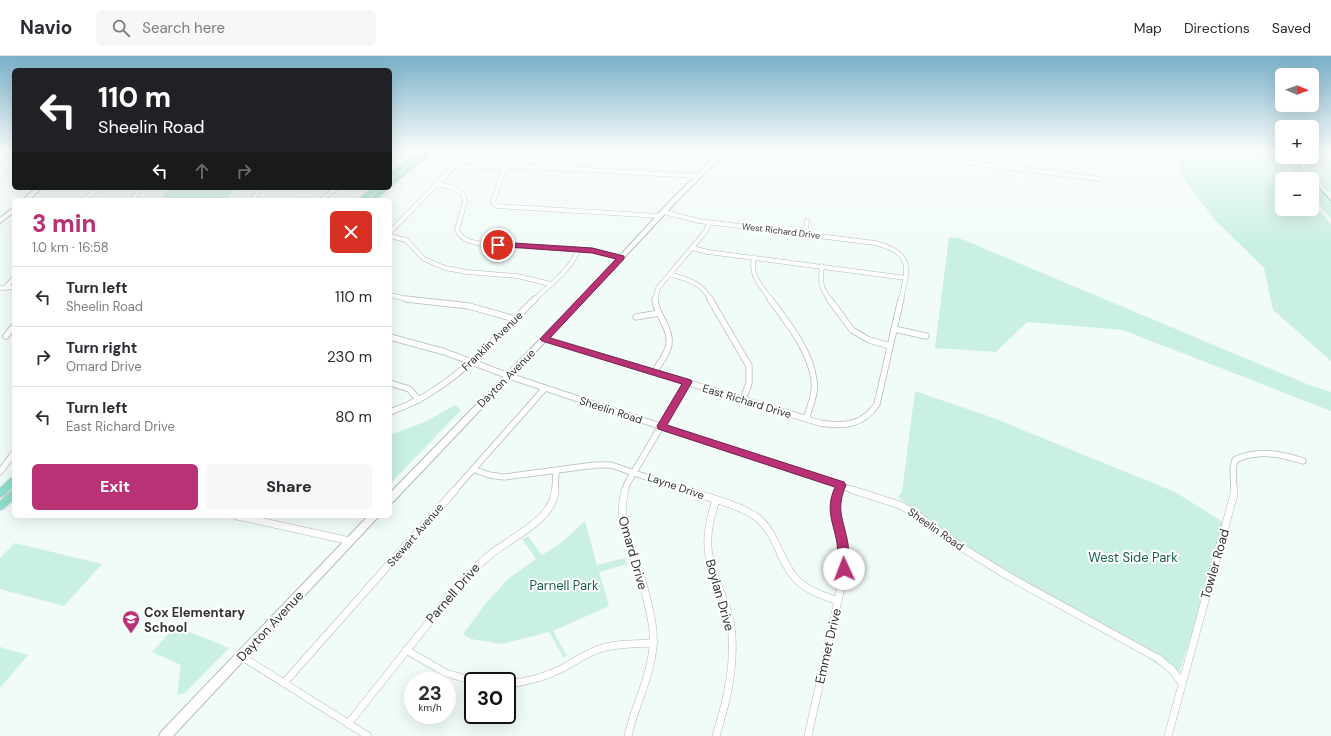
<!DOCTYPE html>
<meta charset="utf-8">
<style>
body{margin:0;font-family:"DM Sans",sans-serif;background:#f7f7f7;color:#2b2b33;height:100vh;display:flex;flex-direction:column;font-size:15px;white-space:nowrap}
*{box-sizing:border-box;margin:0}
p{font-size:13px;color:#7c7c81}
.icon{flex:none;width:22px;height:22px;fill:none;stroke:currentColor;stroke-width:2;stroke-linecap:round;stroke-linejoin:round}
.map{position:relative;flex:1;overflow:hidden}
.drawer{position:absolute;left:12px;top:142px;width:380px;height:320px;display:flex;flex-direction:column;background:#fff;border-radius:6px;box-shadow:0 4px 16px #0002}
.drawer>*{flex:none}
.guide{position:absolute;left:12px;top:12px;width:380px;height:122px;border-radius:6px;box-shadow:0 4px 16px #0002;background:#202124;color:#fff;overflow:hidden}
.needle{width:26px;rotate:91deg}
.controls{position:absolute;left:1275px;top:12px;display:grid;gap:8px}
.controls a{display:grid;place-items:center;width:44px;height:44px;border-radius:6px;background:#fff;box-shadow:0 4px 16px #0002;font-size:20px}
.speed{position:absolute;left:404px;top:616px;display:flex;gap:8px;font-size:20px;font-weight:700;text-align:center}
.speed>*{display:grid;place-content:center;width:52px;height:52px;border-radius:50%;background:#fff;box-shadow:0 4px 16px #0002;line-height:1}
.speed small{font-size:10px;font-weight:400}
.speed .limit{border:2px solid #111;border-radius:6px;background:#fff;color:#111}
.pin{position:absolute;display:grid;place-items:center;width:34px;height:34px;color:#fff;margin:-17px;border:2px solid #fff;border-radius:50%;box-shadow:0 1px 4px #0007}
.me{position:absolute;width:44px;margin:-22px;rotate:358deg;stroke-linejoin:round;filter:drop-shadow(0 0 3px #0008)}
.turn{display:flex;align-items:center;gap:14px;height:84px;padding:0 20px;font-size:18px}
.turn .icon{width:52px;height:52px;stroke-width:2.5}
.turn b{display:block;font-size:28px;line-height:34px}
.lanes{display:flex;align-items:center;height:38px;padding:0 20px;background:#0003;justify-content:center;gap:20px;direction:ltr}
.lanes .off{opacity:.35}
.round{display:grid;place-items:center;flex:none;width:42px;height:42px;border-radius:6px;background:#f7f7f7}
.head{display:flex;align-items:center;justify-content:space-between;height:68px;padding:0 20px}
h1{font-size:24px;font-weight:800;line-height:30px;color:#b83275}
.cta{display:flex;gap:8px;margin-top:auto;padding:8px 20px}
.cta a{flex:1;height:46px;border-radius:6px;background:#b83275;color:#fff;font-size:16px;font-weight:800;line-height:46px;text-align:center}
.cta a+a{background:#f7f7f7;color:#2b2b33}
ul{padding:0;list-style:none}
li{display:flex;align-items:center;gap:12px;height:60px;padding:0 20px;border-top:1px solid #e1e1e2}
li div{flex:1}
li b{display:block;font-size:15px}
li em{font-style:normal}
header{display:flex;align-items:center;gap:24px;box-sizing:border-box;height:56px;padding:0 20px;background:#fff;border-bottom:1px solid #e1e1e2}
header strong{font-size:19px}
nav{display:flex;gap:22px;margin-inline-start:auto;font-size:14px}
.search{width:280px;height:36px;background:#f7f7f7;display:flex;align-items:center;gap:10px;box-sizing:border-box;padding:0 14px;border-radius:6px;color:#7c7c81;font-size:15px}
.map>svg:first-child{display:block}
.green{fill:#caf0e4}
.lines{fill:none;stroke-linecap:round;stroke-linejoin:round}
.stream{stroke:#72aa9a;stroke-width:1}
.street-far2-casing{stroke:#b2bbb8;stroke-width:5}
.street-far1-casing{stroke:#b2bbb8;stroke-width:7}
.street-casing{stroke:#b2bbb8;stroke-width:8}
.secondary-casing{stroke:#b2bbb8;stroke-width:2}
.primary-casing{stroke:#d6d6d6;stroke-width:2}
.street-far2{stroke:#fff;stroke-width:4}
.street-far1{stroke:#fff;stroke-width:5.5}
.street{stroke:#fff;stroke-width:7}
.secondary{fill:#fff;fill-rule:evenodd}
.primary{fill:#8bdfcc;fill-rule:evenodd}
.route{fill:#b83275;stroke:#78204c}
.labels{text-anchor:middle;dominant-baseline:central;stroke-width:4;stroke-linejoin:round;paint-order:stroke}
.far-street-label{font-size:9px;fill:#303432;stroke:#fff}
.street-label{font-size:11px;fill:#303432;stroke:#fff}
.near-street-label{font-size:13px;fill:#303432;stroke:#fff}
.near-park-label{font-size:13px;fill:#155e4e;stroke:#fff}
.near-poi-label{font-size:13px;font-weight:bold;fill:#303432;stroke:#fff;text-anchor:start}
</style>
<header>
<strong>Navio</strong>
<div class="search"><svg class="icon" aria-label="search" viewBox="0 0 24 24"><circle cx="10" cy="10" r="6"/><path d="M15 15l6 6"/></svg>Search here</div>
<nav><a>Map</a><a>Directions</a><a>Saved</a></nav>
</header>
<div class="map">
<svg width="1331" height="680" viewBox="0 0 1331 680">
<rect width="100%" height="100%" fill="#f1fbf8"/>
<g class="green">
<polygon points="1174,95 1271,95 1294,123 1282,123 1282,153 1312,153 1312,145 1331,168 1331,305 1273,254 1264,212 1214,163 1187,127"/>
<polygon points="1273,95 1282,95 1282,101 1312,101 1312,95 1331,95 1331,139 1303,109 1300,109 1331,144 1331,163 1312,139 1312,123 1299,123 1283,104 1280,103"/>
<polygon points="169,132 211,132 218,134 220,132 236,132 226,144 160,144"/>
<polygon points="949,181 959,182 1309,329 1331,336 1331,355 1123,274 1027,266 996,296 935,292"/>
<polygon points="915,335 996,363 1175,436 1226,468 1178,621 1087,563 961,491 898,441 902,436"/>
<polygon points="455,349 461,354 390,428 390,379 427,365"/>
<polygon points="585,465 597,509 625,502 627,508 599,516 609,550 553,575 567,600 564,602 549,576 502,588 471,583 463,578 486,547 509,522 536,503 522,483 528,480 542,499 561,487"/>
<polygon points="15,487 102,508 64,550 0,533 0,502"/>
<polygon points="175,570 229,592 185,637 177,639 181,609 152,596"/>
<polygon points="0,591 28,599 0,632"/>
</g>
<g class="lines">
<g class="stream">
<polyline points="1291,101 1311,123"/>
<polyline points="1312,124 1331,145"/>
</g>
<g class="street-far2-casing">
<g id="street-far2">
<polyline points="876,95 1100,123"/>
<polyline points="1320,95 1331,103"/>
<polyline points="0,100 14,100"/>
<polyline points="505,110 493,146 497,150 660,160"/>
<polyline points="454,111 516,110 696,120"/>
<path d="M437 128 454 132 463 138 465 145 457 174C462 185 472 186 483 188L592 194 621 202"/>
<polyline points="304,142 310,144"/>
<polyline points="82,144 101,132"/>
<polyline points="132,144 141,132"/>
<polyline points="252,144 261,132"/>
<polyline points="321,144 337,132"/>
<path d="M664 156 699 165 875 187C914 197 908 211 901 244"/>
<polyline points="390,176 469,95"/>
<polyline points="805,178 807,165"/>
<polyline points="390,180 406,184 424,203 445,212 467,216 517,220 551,228"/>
<polyline points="692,192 708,196 906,222"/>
<path d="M754 201C750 221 760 228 771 244"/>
<path d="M822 210C820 227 820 230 830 244"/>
<path d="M670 218C688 224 701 226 711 244"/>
<polyline points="0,232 14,231"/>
<polyline points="5,232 14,222"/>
<polyline points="390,239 411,244"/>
<path d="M534 244C549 229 571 214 578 194"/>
<polyline points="655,244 658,232 706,175 709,167"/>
</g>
</g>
<g class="street-far1-casing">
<g id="street-far1">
<polyline points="406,243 469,250 515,263"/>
<polyline points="710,243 749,310 749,327 743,344"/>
<path d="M770 243C787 266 810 294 814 324 816 337 810 351 806 363"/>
<polyline points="829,243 852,274 869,284 890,290"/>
<polyline points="636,261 659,257"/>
<polyline points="894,273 926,280"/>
<polyline points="6,280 14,270"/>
<polyline points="390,281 445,296 509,320 856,435"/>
<path d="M545 283 820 367C843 371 864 369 877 348L901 243"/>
<path d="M654 316C668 295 676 288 662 263 659 257 655 250 655 243"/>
<polyline points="390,327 409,333 419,344"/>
<path d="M390 356C406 350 422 343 436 333 473 309 504 273 535 243"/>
<polyline points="473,413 489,419 504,421 595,409 611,409 687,435"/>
<polyline points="0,416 14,397"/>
<polyline points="454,435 545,332"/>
<polyline points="555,435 556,415"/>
<polyline points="625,435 627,428 687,326"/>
<polyline points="839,435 841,429"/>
<path d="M1234 435 1233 412 1235 404C1257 393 1280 398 1303 405"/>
</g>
</g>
<g class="street-casing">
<g id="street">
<path d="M625 434C616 465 631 492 641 521 646 539 651 556 653 575 656 613 636 644 628 680"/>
<path d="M684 434C704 440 745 450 760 464 778 481 780 507 797 524 808 535 824 540 838 545"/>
<polyline points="853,434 900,449 916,458 961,491 1008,520 1159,603 1172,614 1182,627"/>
<path d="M716 444C704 480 705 497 719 532 724 544 729 557 731 570 736 608 727 644 716 680"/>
<polyline points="237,460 350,485"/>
<polyline points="406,594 446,617 473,625"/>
<polyline points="241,600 368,680"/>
<polyline points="284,627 455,434"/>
<path d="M507 628C526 626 546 621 563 612 575 605 586 598 599 593 616 587 636 588 654 587"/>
<path d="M348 668C374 635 400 603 426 570 445 546 463 522 486 502 507 483 554 465 555 434"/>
<polyline points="808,680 843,522 843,496 835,452 839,434"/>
<polyline points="1168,680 1234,438 1234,434"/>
</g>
</g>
<g class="secondary-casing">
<g id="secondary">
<polygon points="721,95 727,95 675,147 594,234 393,446 390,447 390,437 590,232 671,144"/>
<polygon points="36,132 42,132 29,144 22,144"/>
<polygon points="14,151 14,156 0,167 0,162"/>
<polygon points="368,460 379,460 173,680 159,680 161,676"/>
</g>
</g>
<g class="primary-casing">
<g id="primary">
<polygon points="418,95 425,95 390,123 390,118"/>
<polygon points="427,95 434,95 390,131 390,126"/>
<polygon points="372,132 379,132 365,144 358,144"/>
<polygon points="382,132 389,132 375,144 368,144"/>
<polygon points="14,421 14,430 3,440 0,441 0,432 11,422"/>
<polygon points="14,434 14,443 3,453 0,454 0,445 11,435"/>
</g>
</g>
<use href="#street-far2" class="street-far2"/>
<use href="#street-far1" class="street-far1"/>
<use href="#street" class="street"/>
<use href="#secondary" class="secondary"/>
<use href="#primary" class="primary"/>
</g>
<linearGradient id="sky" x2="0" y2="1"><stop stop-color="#79b0c9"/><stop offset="0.5" stop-color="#f9fdfc"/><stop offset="1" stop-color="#f9fdfc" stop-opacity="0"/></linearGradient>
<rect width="1331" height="190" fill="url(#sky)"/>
<path class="route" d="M498 186 592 192 624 200V203L550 282 691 324 692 326 667 369 844 426 846 429C835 455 844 463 848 488 849 496 849 505 849 513L848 517 844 518 840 517 838 513C838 505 838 496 837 487 833 465 825 454 835 431L658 373 657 370 682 328 542 285 540 283 542 281 616 203 592 197 495 190V187Z"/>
<defs>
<g id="school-pin" transform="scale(0.9)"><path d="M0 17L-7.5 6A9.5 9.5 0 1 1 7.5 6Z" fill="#b83275" stroke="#fff"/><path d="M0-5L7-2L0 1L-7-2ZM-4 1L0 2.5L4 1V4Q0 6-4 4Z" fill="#fff"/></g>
</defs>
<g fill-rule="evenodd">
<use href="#school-pin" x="131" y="563"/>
</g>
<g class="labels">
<g class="far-street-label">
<text transform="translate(781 175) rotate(7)">West Richard Drive</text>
</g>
<g class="street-label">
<text transform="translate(492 285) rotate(-44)">Franklin Avenue</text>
<text transform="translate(506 322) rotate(-45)">Dayton Avenue</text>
<text transform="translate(747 345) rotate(17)">East Richard Drive</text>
<text transform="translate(611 354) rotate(18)">Sheelin Road</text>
<text transform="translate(676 430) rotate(19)">Layne Drive</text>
<text transform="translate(936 473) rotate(35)">Sheelin Road</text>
<text transform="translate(415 479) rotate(-49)">Stewart Avenue</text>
</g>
<g class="near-street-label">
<text transform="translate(633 497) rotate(74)">Omard Drive</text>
<text transform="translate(1215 508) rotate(-74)">Towler Road</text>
<text transform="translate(453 537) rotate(-49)">Parnell Drive</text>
<text transform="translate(720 539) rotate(74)">Boylan Drive</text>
<text transform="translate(270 570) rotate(-47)">Dayton Avenue</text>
<text transform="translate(828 590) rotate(-77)">Emmet Drive</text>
</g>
<g class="near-park-label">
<text x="1133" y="501">West Side Park</text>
<text x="564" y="529">Parnell Park</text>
</g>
<g class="near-poi-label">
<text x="144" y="556">Cox Elementary<tspan x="144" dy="15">School</tspan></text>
</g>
</g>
</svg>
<div class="controls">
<a><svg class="needle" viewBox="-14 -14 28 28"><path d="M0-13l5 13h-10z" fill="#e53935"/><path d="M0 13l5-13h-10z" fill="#7c7c81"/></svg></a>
<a>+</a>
<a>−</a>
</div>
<div class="speed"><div>23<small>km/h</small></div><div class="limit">30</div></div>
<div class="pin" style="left:498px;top:189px;background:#d93025"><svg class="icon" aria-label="arrive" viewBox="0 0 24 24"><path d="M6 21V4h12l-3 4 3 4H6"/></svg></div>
<svg class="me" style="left:844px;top:513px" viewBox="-20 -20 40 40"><circle r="19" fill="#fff"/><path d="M0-13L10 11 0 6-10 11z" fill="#b83275"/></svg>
<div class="guide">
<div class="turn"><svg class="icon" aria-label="left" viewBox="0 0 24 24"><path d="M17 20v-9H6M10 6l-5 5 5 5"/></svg><div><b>110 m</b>Sheelin Road</div></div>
<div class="lanes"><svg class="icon" aria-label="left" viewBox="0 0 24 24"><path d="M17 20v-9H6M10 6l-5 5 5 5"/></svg><svg class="icon off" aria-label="ahead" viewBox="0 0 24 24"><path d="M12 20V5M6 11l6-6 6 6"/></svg><svg class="icon off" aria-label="right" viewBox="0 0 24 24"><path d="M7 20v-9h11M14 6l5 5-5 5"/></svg></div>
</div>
<section class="drawer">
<div class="head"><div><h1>3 min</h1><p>1.0 km · 16:58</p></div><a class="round" style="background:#d93025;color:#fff"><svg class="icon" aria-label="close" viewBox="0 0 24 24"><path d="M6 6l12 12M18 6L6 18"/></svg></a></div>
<ul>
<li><svg class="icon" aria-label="left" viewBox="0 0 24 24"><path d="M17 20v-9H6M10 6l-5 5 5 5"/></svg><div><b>Turn left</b><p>Sheelin Road</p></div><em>110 m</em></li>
<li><svg class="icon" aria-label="right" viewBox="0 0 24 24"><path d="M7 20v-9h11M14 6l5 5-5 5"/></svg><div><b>Turn right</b><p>Omard Drive</p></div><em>230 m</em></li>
<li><svg class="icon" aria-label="left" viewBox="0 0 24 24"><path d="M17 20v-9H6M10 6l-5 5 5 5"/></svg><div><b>Turn left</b><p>East Richard Drive</p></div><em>80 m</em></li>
</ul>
<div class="cta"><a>Exit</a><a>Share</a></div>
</section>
</div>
